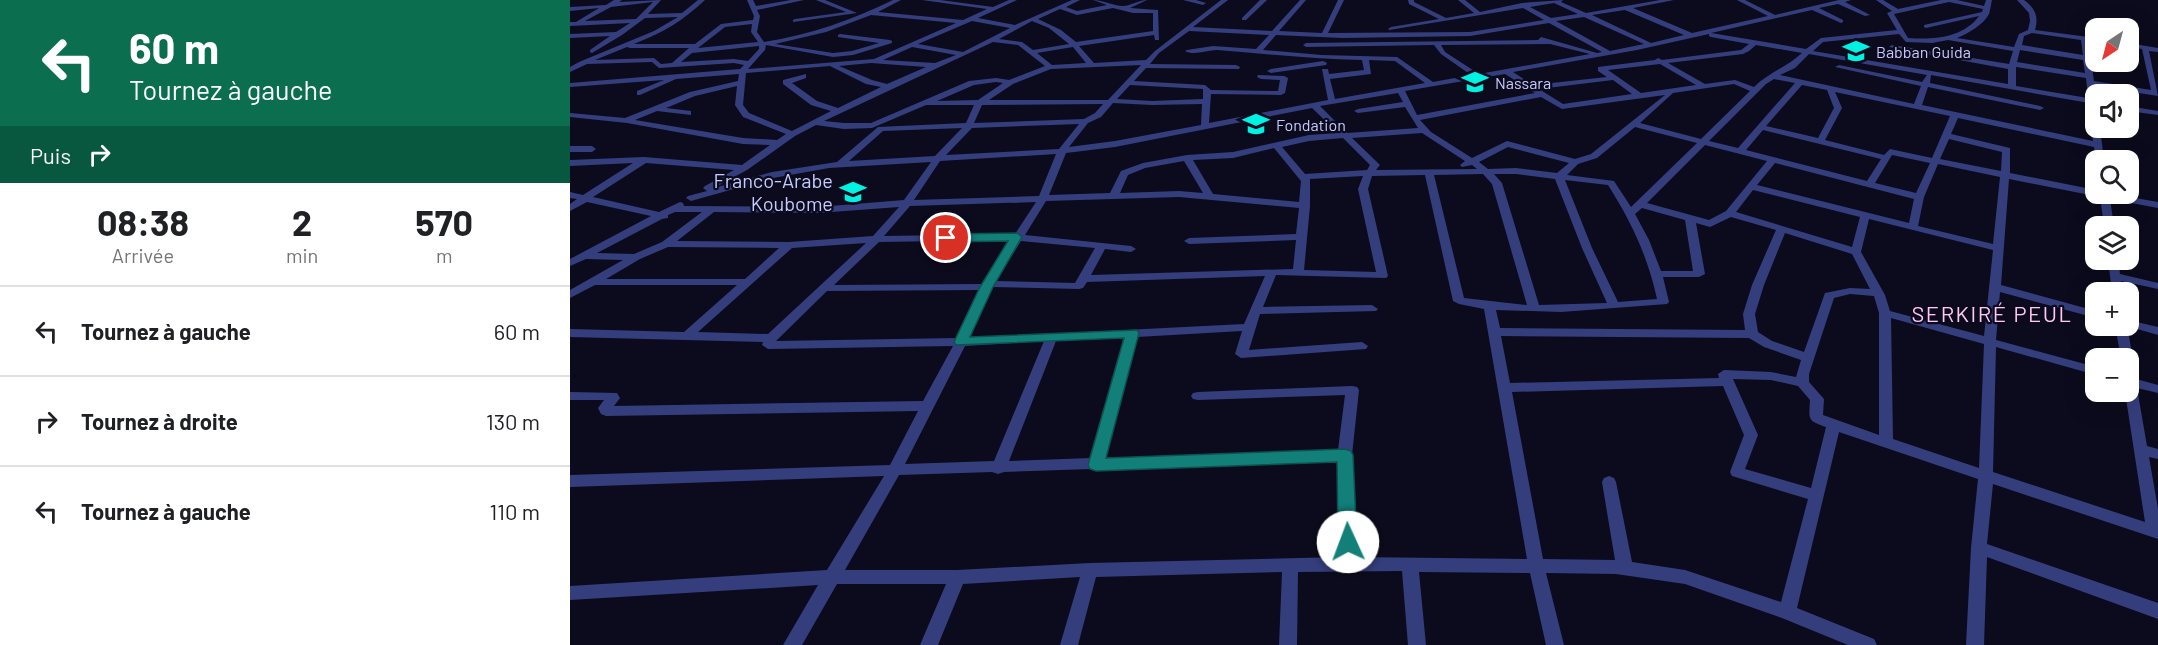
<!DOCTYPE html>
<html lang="fr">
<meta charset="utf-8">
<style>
body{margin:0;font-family:Barlow,sans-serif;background:#f6f6f6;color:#202124;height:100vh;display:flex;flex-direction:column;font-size:22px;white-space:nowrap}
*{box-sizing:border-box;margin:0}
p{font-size:20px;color:#757577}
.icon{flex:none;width:33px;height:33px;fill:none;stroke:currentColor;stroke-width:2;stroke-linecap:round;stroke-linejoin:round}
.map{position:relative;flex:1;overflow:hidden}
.details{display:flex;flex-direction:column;background:#fff;width:570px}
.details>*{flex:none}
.banner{background:#0b6e4f;color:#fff;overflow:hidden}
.needle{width:39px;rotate:216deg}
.controls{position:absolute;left:1515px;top:18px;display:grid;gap:12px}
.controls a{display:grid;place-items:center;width:54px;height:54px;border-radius:12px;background:#fff;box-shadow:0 6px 24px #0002;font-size:30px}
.pin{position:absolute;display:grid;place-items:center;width:51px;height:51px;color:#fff;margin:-26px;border:3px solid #fff;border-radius:50%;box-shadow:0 2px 6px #0007}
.me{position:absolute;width:66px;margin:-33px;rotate:358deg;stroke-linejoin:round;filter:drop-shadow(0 0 4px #0008)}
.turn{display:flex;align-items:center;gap:21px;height:126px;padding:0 30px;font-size:27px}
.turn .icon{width:78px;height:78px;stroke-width:2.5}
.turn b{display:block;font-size:42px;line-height:51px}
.then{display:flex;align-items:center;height:57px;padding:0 30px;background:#0003;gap:12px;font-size:22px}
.eta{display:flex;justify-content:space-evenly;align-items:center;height:102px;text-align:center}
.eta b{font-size:36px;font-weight:700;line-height:42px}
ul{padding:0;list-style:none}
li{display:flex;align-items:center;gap:18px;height:90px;padding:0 30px;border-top:2px solid #e0e0e0}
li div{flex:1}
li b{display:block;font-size:22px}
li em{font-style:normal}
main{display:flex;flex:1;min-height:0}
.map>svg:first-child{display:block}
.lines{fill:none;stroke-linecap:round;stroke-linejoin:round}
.minor{fill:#353e7d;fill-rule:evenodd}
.route{fill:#127f79;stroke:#0c534f;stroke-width:1.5}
.labels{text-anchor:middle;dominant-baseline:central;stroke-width:4.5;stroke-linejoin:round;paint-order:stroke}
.far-poi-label{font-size:16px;fill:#c7caff;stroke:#0b0b1d;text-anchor:start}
.poi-label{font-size:20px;fill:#c7caff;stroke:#0b0b1d;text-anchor:end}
.quarter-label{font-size:22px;letter-spacing:1.5px;fill:#ffc9f4;stroke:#0b0b1d}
</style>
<main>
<section class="details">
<div class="banner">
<div class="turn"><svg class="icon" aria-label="left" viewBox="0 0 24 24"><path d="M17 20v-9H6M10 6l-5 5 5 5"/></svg><div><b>60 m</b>Tournez à gauche</div></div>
<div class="then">Puis<svg class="icon" aria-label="right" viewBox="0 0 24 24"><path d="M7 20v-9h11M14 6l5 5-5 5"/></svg></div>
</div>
<div class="eta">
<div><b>08:38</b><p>Arrivée</p></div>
<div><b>2</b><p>min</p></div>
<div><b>570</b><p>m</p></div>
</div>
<ul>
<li><svg class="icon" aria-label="left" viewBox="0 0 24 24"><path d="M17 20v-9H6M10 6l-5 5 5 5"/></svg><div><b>Tournez à gauche</b></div><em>60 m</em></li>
<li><svg class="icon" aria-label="right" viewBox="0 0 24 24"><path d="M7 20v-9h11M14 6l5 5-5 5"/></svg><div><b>Tournez à droite</b></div><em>130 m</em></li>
<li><svg class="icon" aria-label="left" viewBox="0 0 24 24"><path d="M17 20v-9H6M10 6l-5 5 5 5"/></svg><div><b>Tournez à gauche</b></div><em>110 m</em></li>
</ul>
</section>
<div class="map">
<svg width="1588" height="645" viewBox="0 0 1588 645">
<rect width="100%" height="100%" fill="#0b0b1d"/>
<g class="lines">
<g class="minor">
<path d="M44 0H52L49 2 91 0 78 14 112 13 128 0H135C111 22 96 31 64 44H125L151 24 183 20 184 16 177 0H183L186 6 221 0H234L187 10 190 16 187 32 194 42C239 35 282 20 323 0H331L308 12 393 20 417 9 352 0H370L423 7 439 0H447L408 18 445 25 502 0H510L496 7 507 11 537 5 523 0C533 0 543 6 553 6 561 6 568 0 577 0L560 8 588 10 589 40H585L584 35 509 46 524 63 576 60 585 51 651 0H658L623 27 702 31 730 0H736L709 31 752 33 768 0H774L758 33 900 32 974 20 953 8 819 30 818 29 821 27 869 19 839 4 838 0H844V2L876 18 904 13 888 0H895L910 12 952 3 993 0 991 2 1016 13 1090 0H1104L1063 8 1122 33 1198 16 1167 0H1175L1205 15 1269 0H1281L1275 2 1300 15 1295 16 1268 4 1249 8 1273 20V22L1271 23 1242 10 1141 33 1236 49 1251 38 1327 30 1317 13 1322 11 1306 0H1313L1328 9 1371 0H1387L1414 6 1416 0H1422C1421 4 1420 11 1419 14 1413 25 1399 33 1387 38L1444 47 1449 34 1458 30 1460 21 1459 13 1447 0H1454C1465 8 1469 16 1465 30L1526 38V42L1518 41 1524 81 1581 90 1572 49 1558 47V43L1588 48V52L1579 51 1588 96 1524 86 1526 128H1530L1534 160H1526L1524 147 1388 118 1381 134 1440 148V173L1526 190V194H1543L1588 202V208L1540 199 1544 226H1534L1530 197 1439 179 1431 285 1526 311V318L1430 292 1426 340 1526 367V375L1426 347 1423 472 1575 522 1555 392H1558V367L1563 368 1566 379 1588 385V393L1567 388 1577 446 1588 449V459L1579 457 1588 509V539L1423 484 1417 544 1588 603V619L1417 557 1414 645H1396L1401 548 1408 479 1269 432 1227 608 1304 639 1307 645H1278L1212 618 1115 584 1046 574 976 573 994 645H976L960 573 849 572 856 645H838L832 571 728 572 727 645H709L712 572 526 577 508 645H490L510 577 393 584 368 645H350L376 584H267L232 645H213L248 585 0 600V586L257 570 314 476 0 487V475L320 465 348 411 36 416 31 414 28 408 34 400H0V392L47 393 50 398 44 406 353 401 383 346 198 349 192 345 193 342 0 337V329L114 332 167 285H25L0 298V290L53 260 16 259 0 266V259L81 216 17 202 0 211V204L7 199 0 198V192L13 195 63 163 0 166V160L74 157 172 165 200 145 173 144 57 123 0 117V113L55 118 120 92 168 81 169 74 106 79 70 95H67V91L94 80 0 87V83L170 69 174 65 164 63 89 68 82 62 17 64 0 72V67L9 62 84 31 108 17 75 18 52 35 22 53 20 52V50L40 36 0 38V34L46 32 60 23 0 26V22H6L29 8 0 11V7L36 5ZM83 2 66 19 15 21 41 7ZM1379 2 1413 9 1412 12 1354 25V27L1356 28 1409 16C1393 38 1363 40 1338 38L1324 14ZM984 3 1008 14 981 18 960 7ZM543 8 563 13H583V31L506 42 491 30 468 19 490 9 507 15ZM1055 10 1114 35 1081 43 1022 15ZM301 15 386 23 304 59 178 69 195 50 196 45 263 57 283 55 322 43V41L320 40 270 34 268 35V37L309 43 282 51 263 53 205 44 256 32ZM1014 17 1074 44 1040 51 986 21ZM402 21 440 28 393 52 348 44ZM462 21 479 28 499 44 463 50 452 42 429 39ZM979 23 1032 52 1027 53 971 37 968 40 736 43 733 45 736 47 864 45 871 54 901 75 863 82 827 57 752 55 693 50 706 35 772 38 900 36ZM182 24 181 32 188 42 128 48 155 27ZM619 31 699 35 686 49 643 46 617 50 615 51C624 56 637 50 647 50 695 54 743 59 792 60L794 70 759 74 758 69H752L758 100 639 123 641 94 711 95 715 93 718 78 714 76 688 75 687 77 691 79 710 80 708 91 641 90 635 85 564 81 576 68 669 69 670 67 666 65 580 64 589 53ZM1462 33 1511 40 1513 55 1452 45 1454 36ZM1139 34V36L1141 37 1179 44 1171 50 1092 60 1088 58 1085 60 1028 67V71L1037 77 963 85 943 72 1067 50ZM1329 34 1336 42 1362 43 1378 40 1443 51 1439 64 1322 45 1319 47 1438 69V84L1243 51 1253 42ZM423 42 448 45 475 66 439 80 426 78 399 81 301 123H274L254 121ZM980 44 1020 54 909 74 875 52 871 45ZM1186 45 1232 53C1217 67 1198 73 1184 87L1165 80 1135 84 1098 63 1173 54 1179 51ZM189 46V49L178 61 164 59 111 62 122 53ZM57 47 60 48H119L102 63 91 64 84 58 25 60ZM342 47 386 55 365 63 313 60ZM503 47 516 63 482 65 467 53ZM1450 50 1513 60 1515 73 1447 62ZM1239 54 1357 75 1352 82 1269 65 1265 67 1351 86 1344 104 1210 75 1225 68ZM799 60 825 61 855 83 765 99 760 79 801 74ZM301 63 356 67 317 84 302 80 269 66ZM1090 64 1126 85 1071 93 1038 70ZM571 65 538 100H419L443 84 481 69ZM260 66 296 84 311 87 268 108 247 101 222 83 236 78V74L213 80V84L241 105 261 111 222 131 179 113 173 105 176 73ZM1446 67 1516 78 1518 98 1446 86ZM935 74 965 93 847 115 835 91ZM1361 75 1519 103 1523 141 1352 105 1358 87 1470 110 1474 108 1470 106 1360 83ZM1204 79 1225 83 1168 148 1139 141 1196 84ZM1043 80 1062 94 993 104 969 89ZM426 82 433 83 408 100 367 101 404 85ZM1164 84 1180 91 1131 139 1070 123 1103 93ZM560 85 633 89V99L582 101 547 99ZM1232 85 1257 90 1264 108 1248 138 1196 126ZM167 86 165 105 173 117 216 134 207 140 173 138 65 120 87 111 121 115V111L96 108 125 96ZM1265 92 1380 116 1362 158 1320 149 1314 155 1255 140 1272 108ZM828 93 833 102 788 109 784 111 788 113 835 107 848 128 777 133 750 106ZM1095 95 1021 154 1005 159 937 141 902 158 861 132 850 120 971 97 992 109ZM543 103 582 105 632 104 631 125 545 141 499 147 518 123 531 117ZM533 104 525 113 514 119 404 123 412 105ZM356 105H404L396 123 308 127 267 162 202 172 144 188 177 170 225 136 246 125 274 129 302 128ZM742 108 768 133 739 135 663 152 617 155 573 163 551 171 540 193 479 195 496 153 545 147ZM509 124 489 149 376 155 402 128ZM1065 127 1127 143 1061 207 1044 181 997 175 1008 164 1027 158ZM392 128 365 156 279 161 313 131ZM1193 130 1311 159 1297 181 1176 150ZM852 133 895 161 890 165 892 167 902 165 907 169 806 170 810 165 808 163 782 138ZM773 138 800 165 797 170 735 174 712 147 739 141ZM1379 139 1432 152 1431 171 1370 159ZM1135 145 1197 161 1156 211 1139 220 1077 203ZM938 147 999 163 987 173 946 168 918 169 909 162ZM704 148 731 181 729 202 643 194 623 160 663 158ZM486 154 469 196 344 200 370 161ZM1322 155 1360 163 1346 193 1305 183ZM614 161 633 193 609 191 550 193 558 175 575 168ZM361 162 334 200 248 207 114 206 113 203 110 202 89 212 23 197 76 163 164 170 135 186 133 188 137 191 118 196 116 198 121 201 203 178 259 168ZM1205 163 1344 199 1339 223 1187 185ZM1368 164 1430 177 1423 244 1348 226 1354 197ZM913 174 922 184 957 305 894 298 864 175ZM924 174H946L985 179 1012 248 1037 303 969 305 932 183ZM855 175 883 301 889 304 914 309 957 559 786 557 782 455 789 390 787 387 782 386 628 392 623 393 621 396 623 399 628 400 775 395 768 450 535 458 567 337 672 331 665 354 671 358 796 349 798 346 792 342 679 350 690 314 806 311 808 309 802 305 693 307 706 275 816 278 818 276 798 189 802 176ZM793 176 788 189 806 272 734 270 740 206V179ZM995 180 1038 185C1061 221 1078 257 1087 299L1048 302 1022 248ZM1183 190 1290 217 1282 247 1166 212ZM609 197 729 208 726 234 619 238 614 241 619 244 726 240 723 269 521 275 535 249 561 252 566 249 561 246 455 235 476 201ZM466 202 445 234 314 236 340 206ZM329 207 303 236 219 242 107 241 144 212 248 213ZM1072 208 1115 220 1123 271H1091L1079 240 1065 214ZM105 212H132L92 242 64 254 27 253 92 219 98 218V215ZM1161 217 1206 230 1182 285 1173 314 1175 330 930 328 926 310 991 312 1097 304 1099 302 1093 277H1129L1135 274 1126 223 1140 227ZM1299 219 1423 250 1414 336 1320 311 1315 295 1291 252ZM1215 233 1282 254 1300 289 1280 288 1255 293 1234 352 1202 341 1188 332 1185 314 1194 285ZM441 240 413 284 264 285 309 242ZM451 241 525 248 505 283 426 281ZM296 243 198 334 128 332 222 248ZM98 247 209 248 175 279H36L70 259ZM695 276 674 324 399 338 421 287 509 289 513 288 517 282ZM409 290 387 338 206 341 257 291ZM1280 294 1304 296 1309 313V435L1253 415 1254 399 1239 382V374L1264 298ZM1321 318 1414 344 1409 468 1323 439ZM931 336 1179 338 1194 347 1231 360 1226 377 1201 372 1154 370 1148 374 1149 378 940 383ZM555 337 521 458 439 461 486 341ZM474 341 424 461 335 464 395 346ZM1163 379 1201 380 1228 386 1240 400C1239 420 1237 420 1256 427L1241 488 1175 469 1188 435ZM1153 386 1174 435 1160 472 1162 476 1238 499 1211 602 1115 570 1062 562 1046 482 1044 478 1039 476 1034 478 1032 482 1045 560 973 559 942 392ZM768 460 770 557 520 563 387 570H275L329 475 422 472 428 474 434 472 521 469 526 470 531 469Z"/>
<polygon points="246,0 255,0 287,13 223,22 223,20 225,19 276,12"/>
<polygon points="613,0 626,0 636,3 633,5"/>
<polygon points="690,0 697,0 676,20 672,20 672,18"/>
<polygon points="753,61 757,63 756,65 701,73 697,71 701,69"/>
<polygon points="1558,106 1588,111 1588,115 1558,111"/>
<polygon points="0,146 22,146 26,149 22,152 0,152"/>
<polygon points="1538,260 1548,260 1550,274 1588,283 1588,289 1551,281 1552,292 1542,292"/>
<polygon points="1558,320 1588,327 1588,335 1557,326 1563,358 1558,362 1558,358 1551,358 1545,326 1558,326"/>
</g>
</g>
<polygon class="route" points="447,233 452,237 423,287 400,337 567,330 569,333 536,458 775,449 781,451 783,455 787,542 784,547 778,550 771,547 768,542 767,462 526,471 520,469 518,465 554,338 386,345 384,342 410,287 438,241 376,242 370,238 376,234"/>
<defs>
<g id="school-bare" transform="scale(2.07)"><path d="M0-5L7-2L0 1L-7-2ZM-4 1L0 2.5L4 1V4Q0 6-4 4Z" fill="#00f2e2" stroke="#0b0b1d" stroke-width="2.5" paint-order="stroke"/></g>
</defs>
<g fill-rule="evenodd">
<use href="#school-bare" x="1286" y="51"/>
<use href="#school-bare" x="905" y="82"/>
<use href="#school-bare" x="686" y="124"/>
<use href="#school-bare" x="283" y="192"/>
</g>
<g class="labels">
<g class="far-poi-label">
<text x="1306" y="51">Babban Guida</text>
<text x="925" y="82">Nassara</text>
<text x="706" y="124">Fondation</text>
</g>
<g class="poi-label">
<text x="263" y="180">Franco-Arabe<tspan x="263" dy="23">Koubome</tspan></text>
</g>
<g class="quarter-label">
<text x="1422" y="313">SERKIRÉ PEUL</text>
</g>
</g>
</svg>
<div class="controls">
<a><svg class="needle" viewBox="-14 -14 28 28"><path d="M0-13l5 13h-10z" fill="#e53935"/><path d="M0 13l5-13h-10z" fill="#757577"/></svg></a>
<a><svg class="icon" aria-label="sound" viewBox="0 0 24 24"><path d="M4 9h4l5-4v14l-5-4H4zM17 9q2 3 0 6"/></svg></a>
<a><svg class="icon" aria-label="search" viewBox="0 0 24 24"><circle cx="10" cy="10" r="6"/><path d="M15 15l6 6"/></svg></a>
<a><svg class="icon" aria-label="layers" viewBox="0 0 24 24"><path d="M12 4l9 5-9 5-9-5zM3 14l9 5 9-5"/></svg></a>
<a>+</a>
<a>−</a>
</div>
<div class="pin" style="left:376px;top:238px;background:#d93025"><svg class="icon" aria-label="arrive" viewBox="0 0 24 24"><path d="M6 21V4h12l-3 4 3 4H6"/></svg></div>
<svg class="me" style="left:778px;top:542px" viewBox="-20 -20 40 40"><circle r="19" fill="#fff"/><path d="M0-13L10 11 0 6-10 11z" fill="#127f79"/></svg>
</div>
</main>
